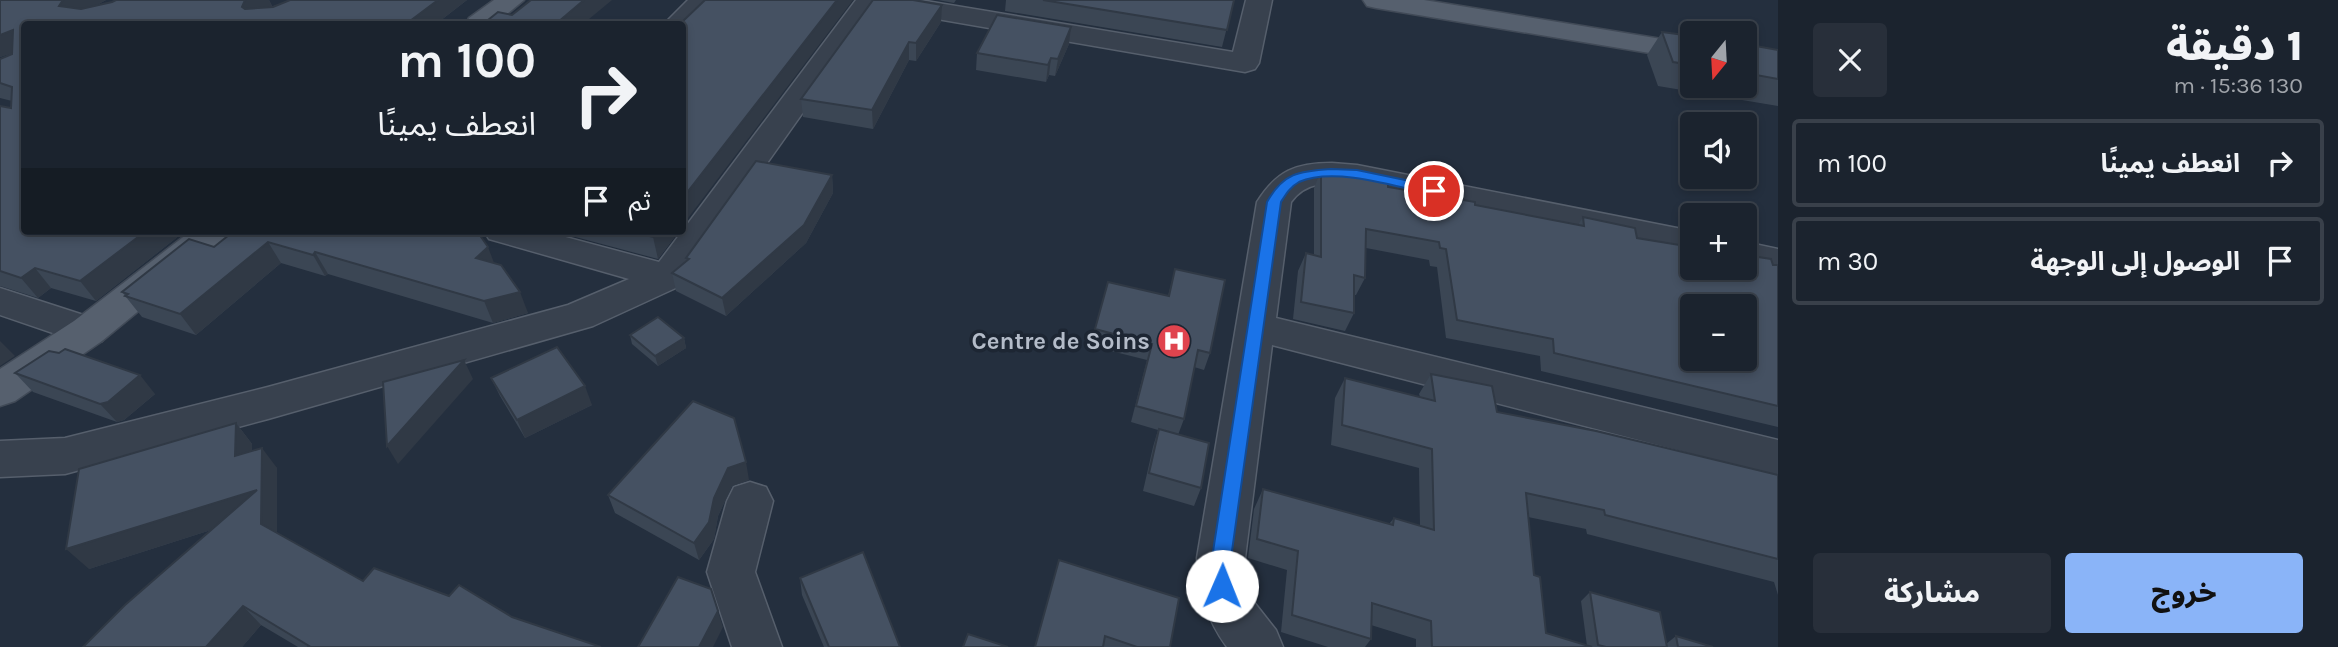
<!DOCTYPE html>
<html lang="ar">
<meta charset="utf-8">
<style>
body{margin:0;font-family:Karla,"Noto Sans Arabic",sans-serif;background:#282f3a;color:#f1f3f6;direction:rtl;height:100vh;display:flex;flex-direction:column;font-size:26px;white-space:nowrap}
*{box-sizing:border-box;margin:0}
p{font-size:23px;color:#a0a4aa}
.icon{flex:none;width:38px;height:38px;fill:none;stroke:currentColor;stroke-width:2;stroke-linecap:round;stroke-linejoin:round}
.map{position:relative;flex:1;overflow:hidden;direction:ltr}
.side{display:flex;flex-direction:column;background:#1b232e;width:560px}
.side>*{flex:none}
.hud{position:absolute;left:21px;top:21px;width:665px;height:214px;border-radius:7px;box-shadow:0 4px 10px #0003,0 0 0 2px #39404a;direction:rtl;background:#1b232e;color:#f1f3f6;overflow:hidden}
.needle{width:46px;rotate:198deg}
.tools{position:absolute;left:1680px;top:21px;display:grid;gap:14px}
.tools a{display:grid;place-items:center;width:77px;height:77px;border-radius:7px;background:#1b232e;box-shadow:0 4px 10px #0003,0 0 0 2px #39404a;font-size:35px}
.pin{position:absolute;display:grid;place-items:center;width:60px;height:60px;color:#fff;margin:-30px;border:4px solid #fff;border-radius:50%;box-shadow:0 2px 7px #0007}
.me{position:absolute;width:77px;margin:-38px;rotate:1deg;stroke-linejoin:round;filter:drop-shadow(0 0 5px #0008)}
.turn{display:flex;align-items:center;gap:24px;height:147px;padding:0 35px;font-size:32px}
.turn .icon{width:91px;height:91px;stroke-width:2.5}
.turn b{display:block;font-size:49px;line-height:60px}
.then{display:flex;align-items:center;height:66px;padding:0 35px;background:#0003;gap:14px;font-size:26px}
.round{display:grid;place-items:center;flex:none;width:74px;height:74px;border-radius:7px;background:#282f3a}
.head{display:flex;align-items:center;justify-content:space-between;height:119px;padding:0 35px}
h1{font-size:42px;font-weight:800;line-height:52px}
.cta{display:flex;gap:14px;margin-top:auto;padding:14px 35px}
.cta a{flex:1;height:80px;border-radius:7px;background:#8ab4f8;color:#111;font-size:28px;font-weight:800;line-height:80px;text-align:center}
.cta a+a{background:#282f3a;color:#f1f3f6}
ul{padding:0;list-style:none}
li{display:flex;align-items:center;gap:21px;height:88px;margin:0 14px 10px;padding:0 21px;border:4px solid #39404a;border-radius:7px}
li div{flex:1}
li b{display:block;font-size:26px}
li em{font-style:normal}
main{display:flex;flex:1;min-height:0}
.map>svg:first-child{display:block}
.lines{fill:none;stroke-linecap:round;stroke-linejoin:round}
.minor-casing{stroke:#565f6c;stroke-width:3}
.major-casing{stroke:#414a57;stroke-width:3}
.minor{fill:#38414e;fill-rule:evenodd}
.major{fill:#56606e;fill-rule:evenodd}
.wall{fill:#3b4654}
.shaded-wall{fill:#303945}
.building{fill:#455162;stroke:#303945;stroke-width:2;fill-rule:evenodd}
.route{fill:#1a73e8;stroke:#114b97;stroke-width:2}
.labels{text-anchor:middle;dominant-baseline:central;stroke-width:7;stroke-linejoin:round;paint-order:stroke}
.poi-label{font-size:24px;font-weight:bold;fill:#b4bcc9;stroke:#1d2633;text-anchor:end}
</style>
<main>
<section class="side">
<div class="head"><div><h1>1 دقيقة</h1><p>130 m · 15:36</p></div><a class="round"><svg class="icon" aria-label="close" viewBox="0 0 24 24"><path d="M6 6l12 12M18 6L6 18"/></svg></a></div>
<ul>
<li><svg class="icon" aria-label="right" viewBox="0 0 24 24"><path d="M7 20v-9h11M14 6l5 5-5 5"/></svg><div><b>انعطف يمينًا</b></div><em>100 m</em></li>
<li><svg class="icon" aria-label="arrive" viewBox="0 0 24 24"><path d="M6 21V4h12l-3 4 3 4H6"/></svg><div><b>الوصول إلى الوجهة</b></div><em>30 m</em></li>
</ul>
<div class="cta"><a>خروج</a><a>مشاركة</a></div>
</section>
<div class="map">
<svg width="1778" height="647" viewBox="0 0 1778 647">
<rect width="100%" height="100%" fill="#242f3e"/>
<g class="lines">
<g class="minor-casing">
<g id="minor">
<polygon points="688,0 716,0 687,30 682,31 682,24 664,24"/>
<polygon points="856,0 920,0 1233,52 1246,0 1272,0 1259,63 1255,69 1245,72 891,11 882,9 879,5 680,286 593,326 268,419 65,474 0,477 0,441 65,438 268,387 568,305 629,279 489,239 484,231 543,231 659,262"/>
<path d="M1332 163 1357 165 1692 231V255L1357 185C1331 183 1308 179 1291 202L1276 318 1778 440V476L1272 345 1245 558 1250 597 1276 630 1283 647H1227C1207 620 1198 591 1197 558L1257 202C1277 171 1295 163 1332 163Z"/>
<polygon points="1745,242 1778,249 1778,273 1745,266"/>
<polygon points="0,288 102,321 107,331 102,341 88,345 0,315"/>
<polygon points="750,482 766,487 773,501 755,572 782,647 732,647 707,572 727,501 734,487"/>
</g>
</g>
<g class="major-casing">
<g id="major">
<polygon points="494,0 524,0 495,24 466,24 469,18"/>
<polygon points="1363,0 1424,0 1692,44 1692,60 1376,8 1367,6"/>
<polygon points="191,231 231,231 226,239 102,341 15,401 0,406 0,369 74,321"/>
</g>
</g>
<use href="#minor" class="minor"/>
<use href="#major" class="major"/>
</g>
<g class="wall">
<polygon points="0,0 106,0 95,6 112,2 116,0 269,0 272,6 271,7 290,0 467,0 436,24 24,24 185,231 96,301 51,288 38,298 0,286 0,106 11,108 12,101 0,98 0,59 12,53 0,57"/>
<polygon points="938,0 956,0 954,3"/>
<polygon points="1006,0 1234,0 1222,47 1005,11"/>
<polygon points="941,22 916,61 909,60 873,129 803,117 801,99"/>
<polygon points="1662,32 1692,36 1692,86 1745,86 1745,44 1778,50 1778,106 1658,86 1647,55"/>
<polygon points="1069,44 1055,76 1049,75 1046,82 976,70 977,53"/>
<polygon points="1321,171 1388,187 1578,225 1583,217 1637,238 1778,265 1778,427 1541,371 1540,356 1446,338 1437,267 1430,266 1429,260 1366,248 1365,278 1356,295 1354,295 1354,313 1345,331 1293,319 1298,271 1306,253 1314,255 1314,188"/>
<polygon points="832,175 833,193 806,243 726,316 676,291 672,273 687,260 686,258"/>
<polygon points="234,231 495,263 528,313 493,323 328,274 325,276 281,263 196,335 142,317 122,292 214,247"/>
<polygon points="553,231 679,231 658,259"/>
<polygon points="1175,269 1210,353 1204,370 1194,367 1184,419 1178,435 1201,488 1194,506 1143,491 1153,447 1158,430 1131,422 1147,360 1091,346 1095,329 1168,296"/>
<polygon points="630,335 684,338 686,348 658,366 632,344"/>
<polygon points="15,373 155,394 124,420 117,422 33,392"/>
<polygon points="1431,374 1497,412 1778,475 1778,595 1774,582 1587,534 1586,529 1528,517 1534,575 1546,633 1587,646 1581,601 1590,592 1666,644 1676,636 1713,647 1416,647 1416,639 1371,625 1371,639 1365,647 1328,647 1281,632 1287,570 1248,558 1254,509 1263,489 1389,524 1394,518 1420,526 1419,468 1331,445 1335,398 1345,378 1420,397 1419,394"/>
<polygon points="491,378 592,405 525,438 500,396"/>
<polygon points="236,423 252,444 252,451 277,468 277,533 363,581 449,596 601,647 298,647 261,625 242,647 211,530 89,569"/>
<polygon points="749,480 732,486 718,516 714,539 699,560 615,513 608,495"/>
<polygon points="1059,560 1170,647 1035,647"/>
<polygon points="800,578 900,647 824,647 802,595"/>
</g>
<g class="shaded-wall">
<polygon points="63,0 106,0 76,16 59,6"/>
<polygon points="245,0 269,0 272,6 255,17 242,7"/>
<polygon points="438,0 467,0 436,24 406,24"/>
<polygon points="584,0 612,0 583,24 559,24 558,22"/>
<polygon points="837,0 853,0 682,226 682,199"/>
<polygon points="942,5 941,22 916,61 916,43"/>
<polygon points="1071,27 1069,44 1055,76 1058,59"/>
<polygon points="13,30 24,49 0,57 0,35"/>
<polygon points="909,42 909,60 873,129 872,110"/>
<polygon points="1051,58 1049,75 1046,82 1048,65"/>
<polygon points="832,175 833,193 806,243 726,316 722,298"/>
<polygon points="146,231 185,231 96,301 80,281"/>
<polygon points="658,231 679,231 658,259 653,237"/>
<polygon points="268,242 281,263 196,335 180,314"/>
<polygon points="488,247 496,268 476,258"/>
<polygon points="315,252 328,274 325,276 313,255"/>
<polygon points="35,268 51,288 38,298 21,278"/>
<polygon points="520,292 528,313 493,323 484,301"/>
<polygon points="684,338 686,348 658,366 655,356"/>
<polygon points="0,341 15,356 0,366"/>
<polygon points="464,360 473,379 398,464 387,446"/>
<polygon points="140,375 155,394 124,420 117,422 100,404"/>
<polygon points="585,386 592,405 525,438 517,420"/>
<polygon points="236,423 252,444 251,476 235,456"/>
<polygon points="262,448 277,468 277,543 261,524 261,514 89,569 66,549"/>
<polygon points="746,462 749,480 732,486 718,516 714,539 699,560 694,543 728,468"/>
<polygon points="243,606 261,625 242,647 206,647"/>
<polygon points="718,611 723,627 713,647 699,647"/>
</g>
<g class="building">
<polygon points="0,0 63,0 59,6 81,9 112,2 116,0 245,0 242,7 245,9 273,7 290,0 438,0 406,24 24,24 24,231 146,231 80,281 35,268 21,278 0,271 0,106 11,108 12,87 0,83 0,59 12,54 13,30 0,35"/>
<polygon points="531,0 584,0 558,22 571,24 483,24 498,12 512,15"/>
<polygon points="705,0 837,0 682,199 682,24 675,24 678,22 682,22"/>
<polygon points="873,0 913,0 942,5 916,43 909,42 872,110 801,99"/>
<polygon points="1043,0 1234,0 1227,30"/>
<polygon points="997,15 1071,27 1058,59 1051,58 1048,65 977,53"/>
<polygon points="1662,32 1692,36 1692,65 1673,62"/>
<polygon points="1745,44 1778,50 1778,79 1745,73"/>
<polygon points="756,161 832,175 804,225 722,298 672,273 689,259 686,258"/>
<path d="M1321 171 1388 182V187L1475 202V205L1584 226 1583 217 1635 228 1637 238 1692 247V268H1745V255L1771 259 1773 265H1778V406L1554 353 1553 339 1457 320 1446 249 1440 248 1439 242 1366 229 1365 278 1354 275V313L1301 302 1306 253 1321 257ZM1692 306H1745V359H1692Z"/>
<polygon points="234,231 477,231 488,247 476,258 501,265 520,292 484,301 315,252 313,255 268,242 180,314 125,296 128,294 122,292 189,239 214,247"/>
<polygon points="628,231 658,231 653,237"/>
<polygon points="1175,269 1225,280 1210,353 1198,350 1184,419 1136,406 1152,344 1095,329 1108,282 1169,296"/>
<polygon points="658,317 684,338 655,356 630,335"/>
<polygon points="557,347 585,386 517,420 491,378"/>
<polygon points="65,349 140,375 108,402 100,404 15,373 49,351 59,353"/>
<polygon points="464,360 387,446 383,382"/>
<polygon points="1431,374 1492,386 1497,412 1596,431 1778,475 1778,559 1605,515 1604,510 1526,493 1534,575 1540,577 1546,633 1592,647 1432,647 1431,621 1372,603 1371,639 1292,615 1298,551 1257,539 1263,489 1393,525 1394,518 1434,530 1432,449 1342,425 1345,378 1435,401"/>
<polygon points="693,401 734,418 746,462 728,468 714,498 709,522 694,543 608,495"/>
<polygon points="236,423 235,456 262,448 261,524 363,581 374,568 449,596 459,585 512,617 601,647 308,647 309,646 243,606 206,647 83,647 125,605 257,490 66,549 79,469"/>
<polygon points="1159,429 1209,443 1201,488 1149,473"/>
<polygon points="863,552 900,647 829,647 800,578"/>
<polygon points="1059,560 1179,598 1170,647 1137,647 1105,636 1103,647 1035,647"/>
<polygon points="678,577 711,589 718,611 699,647 638,647"/>
<polygon points="1590,592 1660,612 1667,647 1606,647 1598,645"/>
<polygon points="968,634 1008,647 963,647"/>
<polygon points="1676,636 1713,647 1678,647"/>
</g>
<path class="route" d="M1331 169 1357 170 1434 186 1441 191 1434 195C1398 187 1334 166 1299 182 1290 187 1286 194 1281 202L1231 558 1232 586 1229 592 1222 595 1215 592 1212 586V558L1267 202C1283 173 1299 171 1331 169Z"/>
<defs>
<g id="hospital-disc" transform="scale(1.75)"><circle r="9.5" fill="#e0444e" stroke="#1d2633"/><path d="M-5-5h3v3.5h4V-5h3V5h-3V1.5h-4V5h-3Z" fill="#fff"/></g>
</defs>
<g fill-rule="evenodd">
<use href="#hospital-disc" x="1174" y="341"/>
</g>
<g class="labels">
<g class="poi-label">
<text x="1150" y="341">Centre de Soins</text>
</g>
</g>
</svg>
<div class="tools">
<a><svg class="needle" viewBox="-14 -14 28 28"><path d="M0-13l5 13h-10z" fill="#e53935"/><path d="M0 13l5-13h-10z" fill="#a0a4aa"/></svg></a>
<a><svg class="icon" aria-label="sound" viewBox="0 0 24 24"><path d="M4 9h4l5-4v14l-5-4H4zM17 9q2 3 0 6"/></svg></a>
<a>+</a>
<a>−</a>
</div>
<div class="pin" style="left:1434px;top:191px;background:#d93025"><svg class="icon" aria-label="arrive" viewBox="0 0 24 24"><path d="M6 21V4h12l-3 4 3 4H6"/></svg></div>
<svg class="me" style="left:1222px;top:586px" viewBox="-20 -20 40 40"><circle r="19" fill="#fff"/><path d="M0-13L10 11 0 6-10 11z" fill="#1a73e8"/></svg>
<div class="hud">
<div class="turn"><svg class="icon" aria-label="right" viewBox="0 0 24 24"><path d="M7 20v-9h11M14 6l5 5-5 5"/></svg><div><b>100 m</b>انعطف يمينًا</div></div>
<div class="then">ثم<svg class="icon" aria-label="arrive" viewBox="0 0 24 24"><path d="M6 21V4h12l-3 4 3 4H6"/></svg></div>
</div>
</div>
</main>
